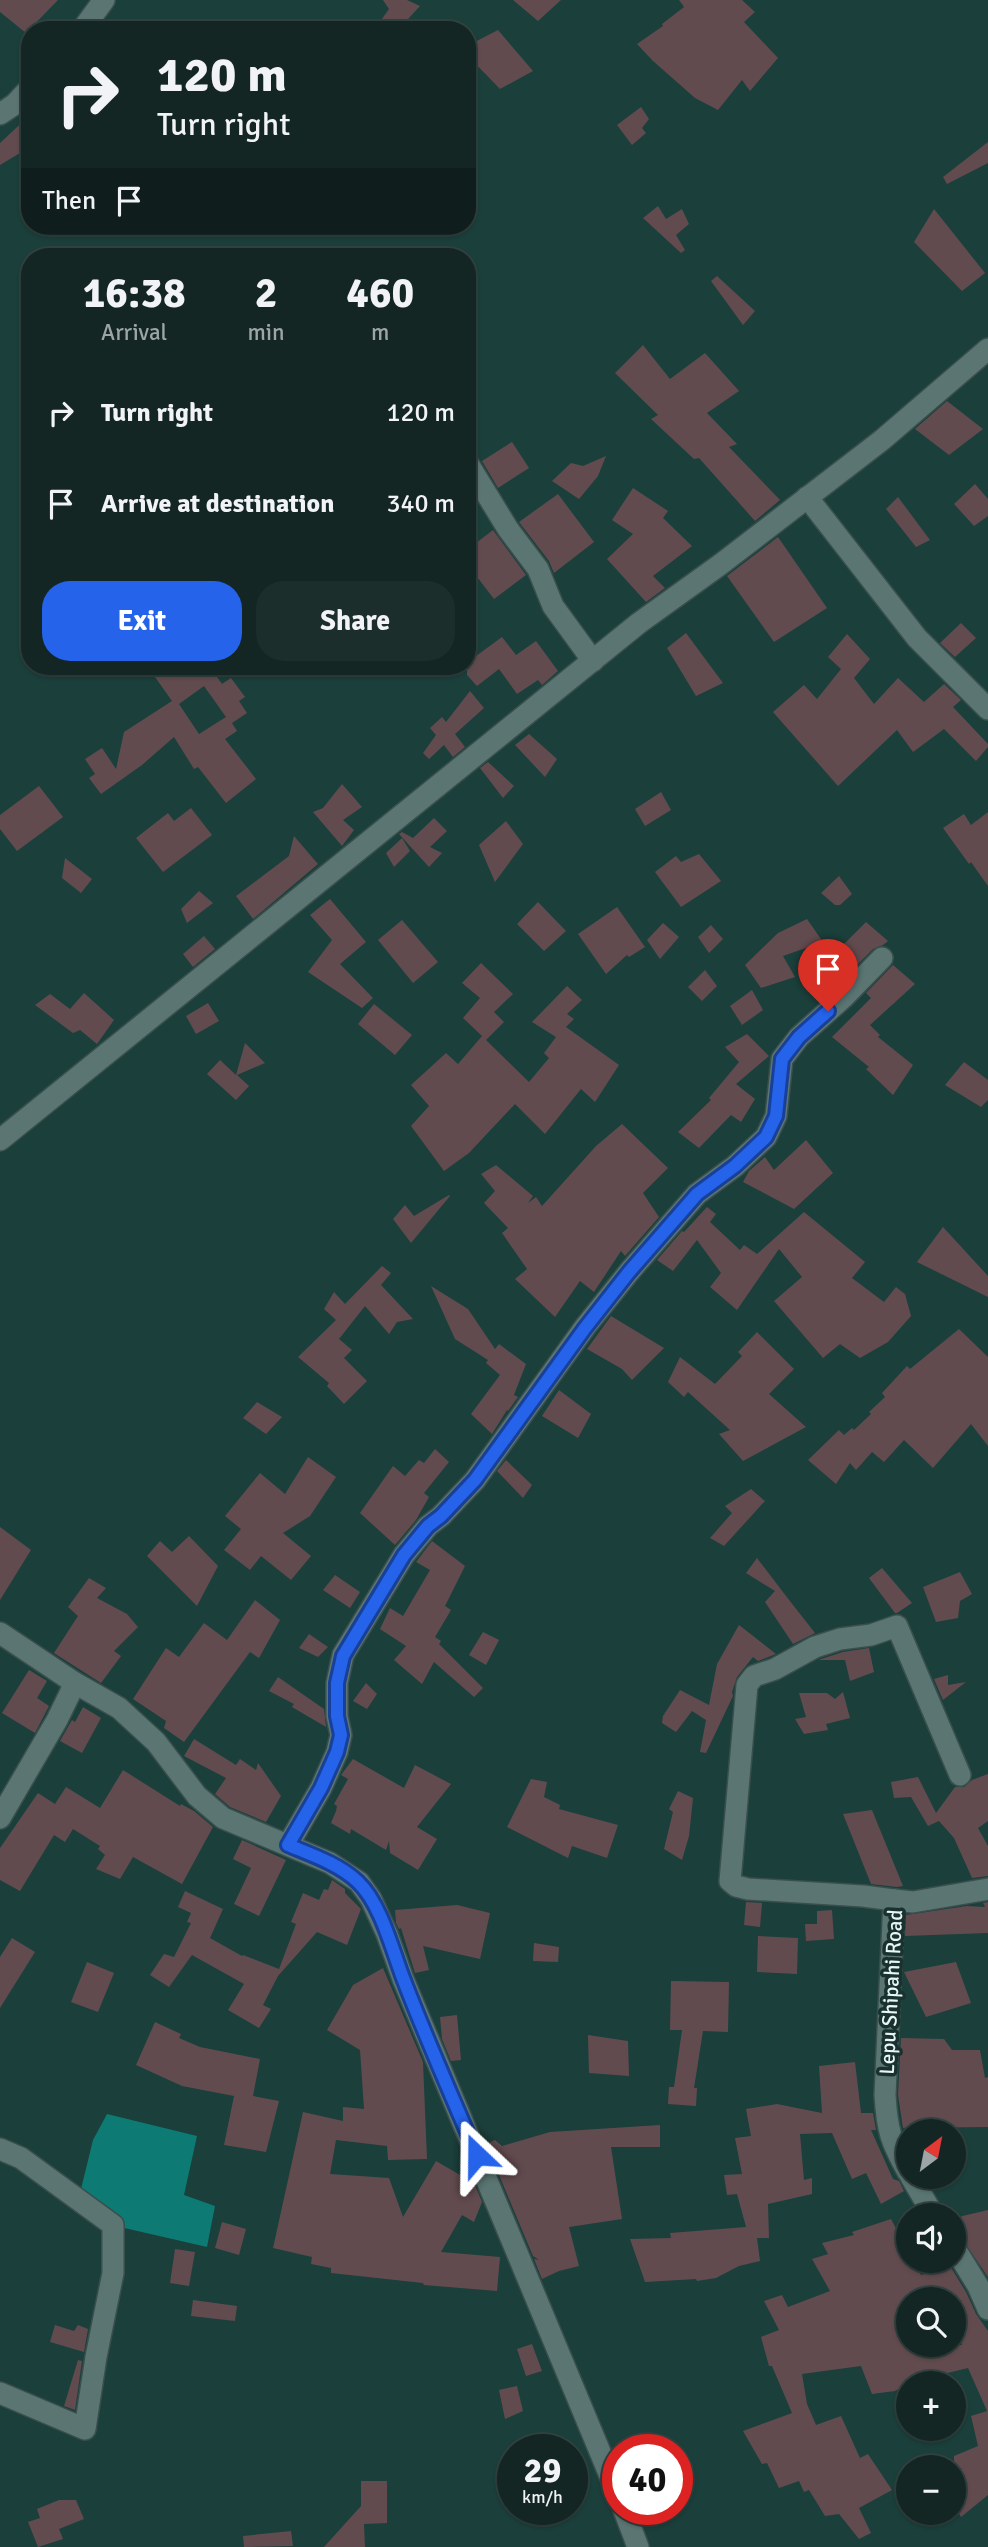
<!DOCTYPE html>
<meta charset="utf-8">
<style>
body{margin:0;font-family:Signika,sans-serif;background:#1c2e2b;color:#f1f3f6;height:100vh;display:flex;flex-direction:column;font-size:26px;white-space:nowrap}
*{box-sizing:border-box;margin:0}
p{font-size:23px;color:#9da5a6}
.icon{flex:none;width:38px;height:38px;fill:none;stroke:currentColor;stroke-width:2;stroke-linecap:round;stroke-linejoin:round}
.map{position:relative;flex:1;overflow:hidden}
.panel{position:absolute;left:21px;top:248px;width:455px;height:427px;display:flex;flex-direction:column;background:#132623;border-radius:28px;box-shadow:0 2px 5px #0004,0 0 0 2px #324341}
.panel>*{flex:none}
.hud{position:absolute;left:21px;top:21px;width:455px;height:214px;border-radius:28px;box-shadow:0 2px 5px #0004,0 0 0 2px #324341;background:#132623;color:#f1f3f6;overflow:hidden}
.needle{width:46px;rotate:32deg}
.tools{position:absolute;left:896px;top:2119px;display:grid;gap:14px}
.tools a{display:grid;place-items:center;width:70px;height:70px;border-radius:50%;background:#132623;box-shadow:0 2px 5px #0004,0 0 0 2px #324341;font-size:35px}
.speed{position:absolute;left:497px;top:2434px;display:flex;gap:14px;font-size:35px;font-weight:700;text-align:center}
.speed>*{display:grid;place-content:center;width:91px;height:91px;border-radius:50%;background:#132623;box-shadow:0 2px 5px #0004,0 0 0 2px #324341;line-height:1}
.speed small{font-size:18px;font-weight:400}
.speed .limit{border:10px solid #d22;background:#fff;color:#111}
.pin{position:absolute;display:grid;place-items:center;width:60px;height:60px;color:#fff;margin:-72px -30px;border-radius:50% 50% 50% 0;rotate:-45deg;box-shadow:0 0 7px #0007}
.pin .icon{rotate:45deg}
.me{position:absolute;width:77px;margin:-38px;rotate:337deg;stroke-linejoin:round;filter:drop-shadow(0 0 5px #0008)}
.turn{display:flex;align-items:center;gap:24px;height:147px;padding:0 21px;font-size:32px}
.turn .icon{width:91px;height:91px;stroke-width:2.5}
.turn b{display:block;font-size:49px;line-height:60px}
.then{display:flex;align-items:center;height:66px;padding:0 21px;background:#0003;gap:14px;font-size:26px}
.eta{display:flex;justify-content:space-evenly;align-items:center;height:119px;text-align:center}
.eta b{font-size:42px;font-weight:800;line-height:49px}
.button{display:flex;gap:14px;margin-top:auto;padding:14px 21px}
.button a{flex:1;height:80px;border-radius:28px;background:#2563eb;color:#fff;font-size:28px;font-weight:800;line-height:80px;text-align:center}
.button a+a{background:#1c2e2b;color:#f1f3f6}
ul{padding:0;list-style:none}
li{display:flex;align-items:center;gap:21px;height:91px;padding:0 21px}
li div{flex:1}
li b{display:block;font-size:26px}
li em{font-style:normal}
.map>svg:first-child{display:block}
.built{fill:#1b3f3b;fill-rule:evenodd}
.water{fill:#0d7a73}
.building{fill:#624b4f;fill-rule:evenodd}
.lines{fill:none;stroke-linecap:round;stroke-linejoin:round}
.minor-casing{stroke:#394f4d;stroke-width:24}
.minor{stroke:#5a7572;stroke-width:21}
.route-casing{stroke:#184099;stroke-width:18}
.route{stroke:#2563eb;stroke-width:12}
.labels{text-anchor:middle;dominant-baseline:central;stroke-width:7;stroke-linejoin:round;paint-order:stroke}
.street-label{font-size:21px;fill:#e8f7f5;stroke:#19322f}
</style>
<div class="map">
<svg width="988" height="2547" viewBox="0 0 988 2547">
<rect width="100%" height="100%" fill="#19322f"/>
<path class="built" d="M0 0H988V2547H0ZM30 30H467V226H30ZM30 257H467V667H30ZM908 2132H954V2177H908ZM908 2216H954V2261H908ZM908 2300H954V2345H908ZM908 2384H954V2429H908ZM513 2450H572V2510H513ZM618 2450H677V2510H618ZM908 2468H954V2513H908Z"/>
<polygon class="water" points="107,2114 197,2136 184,2195 215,2206 207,2247 120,2227 80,2193 93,2140"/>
<g class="building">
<polygon points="0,0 58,0 26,33 0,12"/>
<polygon points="383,0 407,0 420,6 398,30 374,30 389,9"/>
<polygon points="513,0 561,0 538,21"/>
<polygon points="679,0 742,0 755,12 744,22 778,58 750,91 742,80 718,110 695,98 653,61 637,44 663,26 662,24 684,7"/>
<polygon points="498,30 533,71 500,89 467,55 467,46"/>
<polygon points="641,107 649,119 642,128 646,133 632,145 617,125"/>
<polygon points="30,115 30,147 0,165 0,143"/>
<polygon points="988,142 988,163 947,184 943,177"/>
<polygon points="658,206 666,219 682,209 689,224 676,235 685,250 681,253 643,218"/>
<polygon points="934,209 985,273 962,291 914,242"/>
<polygon points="717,276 755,311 743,325 711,281"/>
<polygon points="643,345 670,379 705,353 739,391 707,413 737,444 729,447 780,500 755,521 699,458 694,459 651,419 658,415 615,373"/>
<polygon points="947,401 983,429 949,455 915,429"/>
<polygon points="512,442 529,468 498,488 482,461"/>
<polygon points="606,456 598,476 579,499 552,481 571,463 583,466"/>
<polygon points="975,484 988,499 988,516 974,526 954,504"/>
<polygon points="633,488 668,511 663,518 692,546 653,576 665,588 646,602 607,559 633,534 612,520"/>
<polygon points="558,494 594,542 554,573 549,561 519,522"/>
<polygon points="898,497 930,540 916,547 886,509"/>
<polygon points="493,530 526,575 494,599 474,573 467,578 467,550"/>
<polygon points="778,537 827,608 774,642 727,576"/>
<polygon points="961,623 976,638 955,657 940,643"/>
<polygon points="686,633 723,683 696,696 667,648"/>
<polygon points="847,634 870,659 854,678 874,704 898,678 924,702 944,684 961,700 953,707 988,744 988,747 976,761 944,729 913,752 897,730 838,786 773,712 804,685 817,699 841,669 828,657"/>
<polygon points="502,637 516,655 536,641 558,671 542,685 538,680 517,694 499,669 477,686 467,675 467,644 476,656"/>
<path d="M148 667H210L222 684 231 678 245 697 239 701 247 713 232 723 237 731 225 739 256 779 226 803 198 767 194 769 174 737 142 765 101 794 89 778 95 774 85 759 102 748 116 769 124 732 172 701ZM204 686 226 717 199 734 179 704Z"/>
<polygon points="470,691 484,708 455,734 465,747 453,757 444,745 429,759 423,753 436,735 430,728 442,717 446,722"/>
<polygon points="529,734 557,759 545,777 515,745"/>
<polygon points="488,762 514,786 503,798 480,768"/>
<polygon points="342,784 362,807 343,820 354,830 342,846 313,812 323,808"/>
<polygon points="39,786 63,817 17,851 0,829 0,815"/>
<polygon points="661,792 671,810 645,826 635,809"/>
<polygon points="191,808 212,835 163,872 136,838 168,813 174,821"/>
<polygon points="988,812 988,886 971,862 969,864 943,828 964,814 971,825"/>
<polygon points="434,818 447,831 430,847 442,853 429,867 399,834 402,832 413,838"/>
<polygon points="506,821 523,844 495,882 479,845"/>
<polygon points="294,836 318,864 253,919 236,896 289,856"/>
<polygon points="402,838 410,851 394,867 386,853"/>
<polygon points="699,854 721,881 681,907 655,872 676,856 681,862"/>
<polygon points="65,858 92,879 81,893 62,878"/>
<polygon points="839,876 852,894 840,905 835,905 821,893"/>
<polygon points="199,891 213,903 187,923 181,909"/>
<polygon points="330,899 366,942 340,964 373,998 362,1008 308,972 332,940 310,915"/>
<polygon points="538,902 566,931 544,951 517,924"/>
<polygon points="617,907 645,947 629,957 627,955 606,974 578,934"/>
<polygon points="807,919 823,942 783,956 795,977 761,988 745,965 778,933"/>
<polygon points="402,920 438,962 413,983 378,940"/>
<polygon points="866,922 888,941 883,945 873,949 853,969 840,948"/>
<polygon points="663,923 679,937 660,959 647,940"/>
<polygon points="711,925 723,939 709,953 698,937"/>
<polygon points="204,936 215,949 193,967 183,954"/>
<polygon points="481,963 513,994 494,1012 504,1022 486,1040 529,1082 549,1058 544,1053 556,1037 532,1022 567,986 582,1000 567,1014 574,1019 566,1027 619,1065 595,1102 581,1089 545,1134 515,1104 469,1153 444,1171 411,1126 429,1106 411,1085 446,1053 458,1064 482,1036 463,1018 480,998 462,983"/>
<polygon points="893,965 915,984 870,1025 880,1035 878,1037 913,1065 893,1095 866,1069 869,1067 832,1037 871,998 866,993"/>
<polygon points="705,970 717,986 702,1001 688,987"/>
<polygon points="752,990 763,1010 742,1025 730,1006"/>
<polygon points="84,993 114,1020 97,1044 80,1030 73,1033 35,1005 50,994 70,1009"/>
<polygon points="208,1003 219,1021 196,1034 186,1016"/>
<polygon points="374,1004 412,1035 395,1055 358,1024"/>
<polygon points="747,1034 769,1056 736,1084 755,1099 741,1122 731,1115 699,1148 678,1132 711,1100 709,1098 739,1062 725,1047"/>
<polygon points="245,1043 265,1063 237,1075 249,1086 236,1100 207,1074 220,1060 236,1075"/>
<polygon points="964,1062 988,1080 988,1100 981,1107 945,1085"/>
<polygon points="622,1124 668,1168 643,1193 659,1217 625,1256 621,1251 594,1292 580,1281 555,1317 515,1279 527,1269 502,1233 508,1228 484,1203 495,1191 481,1174 496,1165 533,1196 528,1203 536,1197 542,1206 596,1146"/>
<polygon points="806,1140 833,1173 794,1209 743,1182 749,1171 765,1157 774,1170"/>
<polygon points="449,1195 450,1196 411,1243 393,1219 405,1205 414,1216"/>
<polygon points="707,1207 716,1214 710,1222 740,1250 744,1245 757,1254 804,1212 865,1262 852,1278 884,1302 896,1287 905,1294 911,1316 888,1342 860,1358 840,1344 823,1358 774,1301 802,1277 779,1249 737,1310 710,1287 721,1273 697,1240 673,1271 657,1260 682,1231 684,1232"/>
<polygon points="943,1227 988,1276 988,1297 917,1262"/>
<polygon points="382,1266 391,1273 381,1285 413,1319 397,1322 389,1334 365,1306 339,1339 352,1350 344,1358 367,1381 344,1404 327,1386 329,1383 298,1357 336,1320 324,1309 334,1292 345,1304"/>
<polygon points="431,1286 468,1309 495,1349 499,1344 526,1364 514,1395 518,1397 508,1411 507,1410 492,1434 471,1414 500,1375 486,1363 488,1360 455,1339"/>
<polygon points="611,1316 664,1348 632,1380 622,1369 587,1349"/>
<polygon points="959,1329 988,1357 988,1446 971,1424 933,1468 904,1440 884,1462 872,1452 856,1470 850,1463 836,1484 808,1460 839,1430 844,1435 852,1428 854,1430 871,1414 869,1412 885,1397 882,1393 907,1366 910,1369"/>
<polygon points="757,1332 794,1369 769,1394 806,1427 743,1461 719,1434 730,1430 688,1392 684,1397 668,1382 680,1357 715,1384 742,1356 738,1352"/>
<polygon points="559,1390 591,1414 578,1438 542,1416"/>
<polygon points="257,1402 282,1417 266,1434 243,1418"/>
<polygon points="435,1449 449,1462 424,1493 429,1497 416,1520 395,1545 360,1513 393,1466 405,1476 419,1460 424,1463"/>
<polygon points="308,1457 336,1477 310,1516 283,1533 311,1556 291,1580 261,1556 250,1570 224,1550 241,1529 225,1516 260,1473 285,1494"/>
<polygon points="506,1460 532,1485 523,1498 497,1471"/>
<polygon points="751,1489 765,1501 724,1546 710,1538 732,1513 725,1506"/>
<polygon points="0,1527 31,1550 0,1600"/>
<polygon points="189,1536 218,1566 197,1606 147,1556 160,1541 172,1552"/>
<polygon points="432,1541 465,1566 445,1606 451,1610 435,1637 441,1641 439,1644 483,1688 474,1697 434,1662 422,1684 394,1660 406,1646 380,1629 390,1608 403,1616 430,1570 416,1562"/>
<polygon points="757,1558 786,1596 815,1633 793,1644 765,1602 775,1591 746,1573"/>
<polygon points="882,1568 912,1603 897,1613 895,1613 869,1578"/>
<polygon points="960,1572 972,1594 960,1601 958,1618 936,1622 923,1587"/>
<polygon points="335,1575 360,1592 350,1608 323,1590"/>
<polygon points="89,1578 106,1588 97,1598 127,1614 138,1627 114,1651 121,1656 101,1683 54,1653 78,1616 68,1607"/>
<polygon points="255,1600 280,1620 259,1658 250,1652 184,1742 164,1728 166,1721 133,1699 166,1648 179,1657 204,1623 227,1640"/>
<polygon points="739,1625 776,1654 758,1661 753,1657 737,1677 732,1692 733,1696 706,1753 700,1752 706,1720 692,1711 676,1732 662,1723 663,1716 680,1690 709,1705 717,1664"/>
<polygon points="483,1632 499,1640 486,1665 469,1655"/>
<polygon points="309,1634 328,1647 318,1657 299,1648"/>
<polygon points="869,1648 874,1672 850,1681 845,1660 818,1660 843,1652"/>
<polygon points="29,1670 47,1681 37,1698 49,1706 35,1733 2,1713"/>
<polygon points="948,1675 948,1685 966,1682 943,1700 934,1679"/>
<polygon points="278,1677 324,1709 326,1727 292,1707 294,1704 269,1691"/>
<polygon points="366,1683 377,1694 367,1709 353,1701"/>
<polygon points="843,1692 850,1718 826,1724 828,1730 804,1734 795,1719 806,1717 799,1693 827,1693 835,1699"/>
<polygon points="83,1707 101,1718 82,1753 60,1741 72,1720 75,1722"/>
<polygon points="194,1739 236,1765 240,1759 256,1770 258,1763 281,1796 266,1822 230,1807 215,1794 226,1778 184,1756"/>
<polygon points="353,1759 404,1788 415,1765 451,1784 417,1827 437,1839 418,1870 390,1853 389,1841 386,1850 351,1829 350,1834 331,1823 336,1811 337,1806 334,1804 348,1779 341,1775"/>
<polygon points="123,1770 180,1806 181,1804 194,1811 213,1827 182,1884 133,1857 120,1879 96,1869 105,1855 98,1849 100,1846 73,1829 65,1842 54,1835 20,1891 0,1880 0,1848 38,1793 55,1804 66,1787 100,1808"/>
<polygon points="988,1774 988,1821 978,1828 988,1846 988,1876 972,1878 954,1838 939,1821 928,1826 911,1797 894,1798 891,1782 918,1777 936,1813 955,1787 964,1787 972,1780"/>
<polygon points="531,1779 547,1782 544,1797 560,1805 559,1809 618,1825 607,1858 572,1846 568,1858 507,1827"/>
<polygon points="678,1791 693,1798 689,1836 682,1860 664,1849 673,1812 669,1809"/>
<polygon points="872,1810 903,1886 897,1887 871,1884 843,1814"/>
<polygon points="242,1840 286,1860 259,1916 234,1904 251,1868 233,1859"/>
<polygon points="332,1880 345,1889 345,1893 361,1909 347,1945 317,1932 278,1976 263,2005 271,2009 259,2028 228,2010 244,1984 192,1955 169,1987 150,1975 164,1954 174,1957 191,1923 187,1922 191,1913 178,1907 185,1891 223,1909 210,1938 242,1956 243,1955 279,1969 296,1924 291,1922 303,1893 319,1900 324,1889 328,1890"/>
<polygon points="746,1902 762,1903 760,1927 744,1925"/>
<polygon points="988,1902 988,1933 905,1936 906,1915 967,1906 985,1907 983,1903"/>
<polygon points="457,1905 490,1913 480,1959 423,1946 429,1970 415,1973 401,1928 399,1929 396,1923 395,1910"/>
<polygon points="832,1910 834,1939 806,1941 805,1924 817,1924 817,1911"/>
<polygon points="758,1936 798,1938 797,1974 757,1972"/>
<polygon points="12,1938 35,1952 0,2008 0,1957"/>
<polygon points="534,1943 559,1947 558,1962 533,1961"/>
<polygon points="87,1962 114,1973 98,2012 71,2002"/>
<polygon points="956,1962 971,2003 926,2017 904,1972"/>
<polygon points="383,1968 423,2062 427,2159 388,2160 387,2146 336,2140 330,2174 389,2178 403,2217 436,2161 474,2183 482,2202 474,2222 462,2215 441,2252 500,2257 497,2291 424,2285 423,2283 331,2273 331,2268 311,2264 312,2257 273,2248 303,2112 343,2121 343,2107 364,2109 360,2050 327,2030 353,1985"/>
<polygon points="671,1981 729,1982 728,2032 703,2031 694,2088 697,2088 696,2106 668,2104 669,2087 674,2087 682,2030 670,2030"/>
<polygon points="457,2015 461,2060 451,2061 442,2039 440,2017"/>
<polygon points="155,2022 181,2034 179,2038 200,2047 260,2059 253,2096 279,2101 266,2152 224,2145 234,2096 182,2086 136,2065"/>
<polygon points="588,2035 628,2041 629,2076 589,2073"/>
<polygon points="901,2038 944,2039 952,2050 980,2050 985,2078 988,2077 988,2127 903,2128 898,2095"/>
<polygon points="855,2062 861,2113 873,2113 876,2130 871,2130 893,2179 899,2181 904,2191 881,2204 866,2173 852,2179 832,2133 800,2134 804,2180 812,2178 812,2194 768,2204 769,2238 757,2238 760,2261 739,2266 716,2278 697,2281 696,2279 645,2282 630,2239 671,2238 670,2233 746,2227 737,2194 727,2195 724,2175 742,2174 735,2138 751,2136 746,2109 777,2104 822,2113 819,2066"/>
<polygon points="660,2125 660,2147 611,2147 622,2219 569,2227 579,2266 559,2271 542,2279 534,2259 539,2260 533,2256 486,2144 495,2140 502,2146 550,2132"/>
<polygon points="988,2210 988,2277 960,2236 954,2218"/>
<path d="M891 2219 908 2251V2261H913L921 2275 950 2266 966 2292 976 2314 988 2331V2495L961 2517 954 2505V2456L978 2446 971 2416 987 2411 968 2368 915 2381 895 2391 872 2394 861 2366 802 2374 807 2404 816 2425 841 2416 860 2458 868 2454 892 2490 859 2508 871 2533 859 2539 839 2514 825 2516 809 2490 804 2492 799 2481 779 2488 767 2463 762 2464 743 2431 792 2413 772 2366H769L761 2337 779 2330 764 2301 782 2295 788 2307 830 2291 812 2259 828 2254 822 2243 854 2235 852 2232ZM908 2300H954V2327L962 2345H908Z"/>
<polygon points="222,2222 246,2229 239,2255 215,2248"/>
<polygon points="175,2249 195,2252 189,2286 170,2283"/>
<polygon points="193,2300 237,2306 235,2321 191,2316"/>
<polygon points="55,2325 74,2331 78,2325 88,2329 84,2352 50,2342"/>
<polygon points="532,2344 542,2371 526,2376 517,2349"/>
<polygon points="78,2360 82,2361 75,2410 64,2406"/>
<polygon points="517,2386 523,2411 505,2419 499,2390"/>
<polygon points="361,2481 387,2481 387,2523 364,2524 365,2547 324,2547 361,2506"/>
<polygon points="59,2500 76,2500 84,2519 59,2529 63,2539 38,2547 28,2522 40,2518 37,2509"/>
<polygon points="291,2531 293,2546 244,2547 243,2536"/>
</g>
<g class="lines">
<g class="minor-casing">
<g id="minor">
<polyline points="82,30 104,0"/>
<polyline points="0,114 15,104 30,88"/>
<polyline points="467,462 508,529 538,569 553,606 593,661"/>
<polyline points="807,497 917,638 988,709"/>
<polyline points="0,1140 639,623 721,564 882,440 988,349"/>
<polyline points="0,1633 75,1683 119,1708 156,1742 197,1796 223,1818 330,1863 359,1882 371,1899 387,1934 403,1979 618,2495"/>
<polyline points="0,1818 57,1720 75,1683"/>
<polyline points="288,1845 321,1788 337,1752 341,1735 337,1716 337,1683 343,1655 404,1555 428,1526 441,1516 475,1480 585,1327 629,1272 697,1194 735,1166 766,1137 776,1116 782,1059 799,1037 843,998 882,958"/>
<polyline points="894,1900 863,1896 748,1889 736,1886 730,1881 747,1685 754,1676 775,1669 815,1647 840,1639 871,1635 897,1626 960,1775"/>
<polyline points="0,2149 21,2158 113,2225 113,2273 96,2357 85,2429 0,2393"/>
<path d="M908 2172C891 2142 887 2130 885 2095L894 1900 913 1902 988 1889"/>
<polyline points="911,2177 934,2216"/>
<polyline points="954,2247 978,2286 988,2309"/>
<polyline points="624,2510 638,2547"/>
</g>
</g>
<use href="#minor" class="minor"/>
</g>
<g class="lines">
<g class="route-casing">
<path id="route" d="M477 2155C452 2097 426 2038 403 1978 392 1949 381 1904 358 1882 339 1864 312 1855 288 1845L321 1788 337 1752 341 1735 337 1716V1683L343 1656 404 1555 428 1526 441 1516 475 1480 585 1328 629 1272 697 1194 735 1166 766 1137 776 1116 782 1059 799 1037 828 1011"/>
</g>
<use href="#route" class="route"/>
</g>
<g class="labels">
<g class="street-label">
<text transform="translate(891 1992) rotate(-87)">Lepu Shipahi Road</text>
</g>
</g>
</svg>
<div class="tools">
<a><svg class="needle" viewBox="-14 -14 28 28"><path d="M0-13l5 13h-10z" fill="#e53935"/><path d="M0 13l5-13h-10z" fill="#9da5a6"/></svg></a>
<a><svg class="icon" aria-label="sound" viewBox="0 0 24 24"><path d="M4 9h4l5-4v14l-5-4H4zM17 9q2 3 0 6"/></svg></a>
<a><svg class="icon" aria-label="search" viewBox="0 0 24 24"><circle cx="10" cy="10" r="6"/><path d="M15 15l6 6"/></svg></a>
<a>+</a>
<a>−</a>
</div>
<div class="speed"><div>29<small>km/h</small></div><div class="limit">40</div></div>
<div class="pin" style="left:828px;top:1011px;background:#d93025"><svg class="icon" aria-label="arrive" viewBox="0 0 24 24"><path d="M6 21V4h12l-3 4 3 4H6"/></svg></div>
<svg class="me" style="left:477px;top:2155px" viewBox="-20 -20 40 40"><path d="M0-17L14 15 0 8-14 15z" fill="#2563eb" stroke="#fff" stroke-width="4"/></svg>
<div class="hud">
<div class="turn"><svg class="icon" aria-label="right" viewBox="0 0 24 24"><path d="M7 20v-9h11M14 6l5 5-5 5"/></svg><div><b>120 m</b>Turn right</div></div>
<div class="then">Then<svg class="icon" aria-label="arrive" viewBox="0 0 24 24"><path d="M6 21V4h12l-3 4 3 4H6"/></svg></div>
</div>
<section class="panel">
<div class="eta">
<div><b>16:38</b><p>Arrival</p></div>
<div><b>2</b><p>min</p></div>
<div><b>460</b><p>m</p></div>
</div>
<ul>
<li><svg class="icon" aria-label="right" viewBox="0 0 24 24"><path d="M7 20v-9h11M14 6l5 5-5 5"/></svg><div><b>Turn right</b></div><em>120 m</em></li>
<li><svg class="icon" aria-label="arrive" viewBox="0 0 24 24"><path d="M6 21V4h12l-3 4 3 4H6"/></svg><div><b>Arrive at destination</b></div><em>340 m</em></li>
</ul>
<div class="button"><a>Exit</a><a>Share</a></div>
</section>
</div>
